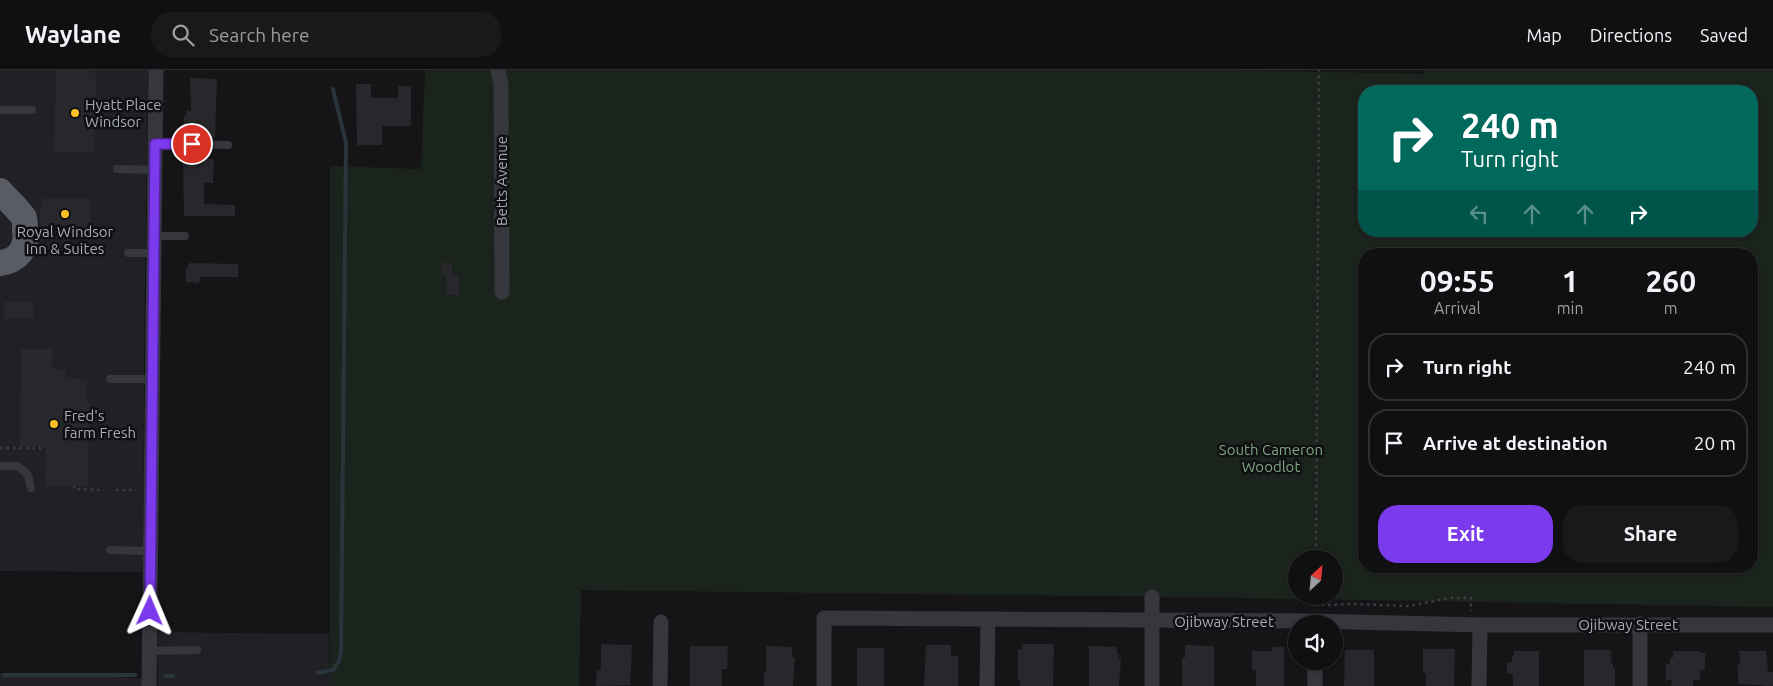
<!DOCTYPE html>
<style>
body{margin:0;font-family:Ubuntu,sans-serif;background:#19191b;color:#f1f3f6;height:100vh;display:flex;flex-direction:column;font-size:19px;white-space:nowrap}
*{box-sizing:border-box;margin:0}
p{font-size:16px;color:#9c9d9f}
.icon{flex:none;width:28px;height:28px;fill:none;stroke:currentColor;stroke-width:2;stroke-linecap:round;stroke-linejoin:round}
.map{position:relative;flex:1;overflow:hidden}
.sheet{position:absolute;left:1358px;top:178px;width:400px;height:325px;display:flex;flex-direction:column;background:#101012;border-radius:20px;box-shadow:0 1px 4px #0004,0 0 0 1px #303032}
.sheet>*{flex:none}
.top-card{position:absolute;left:1358px;top:15px;width:400px;height:152px;border-radius:20px;box-shadow:0 1px 4px #0004,0 0 0 1px #303032;background:#00695c;color:#fff;overflow:hidden}
.needle{width:32px;rotate:26deg}
.controls{position:absolute;left:1288px;top:480px;display:grid;gap:10px}
.controls a{display:grid;place-items:center;width:55px;height:55px;border-radius:50%;background:#101012;box-shadow:0 1px 4px #0004,0 0 0 1px #303032;font-size:25px}
.pin{position:absolute;display:grid;place-items:center;width:42px;height:42px;color:#fff;margin:-21px;border:2px solid #fff;border-radius:50%;box-shadow:0 1px 5px #0007}
.me{position:absolute;width:55px;margin:-28px;rotate:1deg;stroke-linejoin:round;filter:drop-shadow(0 0 4px #0008)}
.turn{display:flex;align-items:center;gap:18px;height:105px;padding:0 20px;font-size:22px}
.turn .icon{width:65px;height:65px;stroke-width:2.5}
.turn b{display:block;font-size:35px;line-height:42px}
.lanes{display:flex;align-items:center;height:48px;padding:0 20px;background:#0003;justify-content:center;gap:25px;direction:ltr}
.lanes .off{opacity:.35}
.eta{display:flex;justify-content:space-evenly;align-items:center;height:85px;text-align:center}
.eta b{font-size:30px;font-weight:700;line-height:35px}
.cta{display:flex;gap:10px;margin-top:auto;padding:10px 20px}
.cta a{flex:1;height:58px;border-radius:20px;background:#7c3aed;color:#fff;font-size:20px;font-weight:700;line-height:58px;text-align:center}
.cta a+a{background:#19191b;color:#f1f3f6}
ul{padding:0;list-style:none}
li{display:flex;align-items:center;gap:15px;height:68px;margin:0 10px 8px;padding:0 10px;border:2px solid #303032;border-radius:20px}
li div{flex:1}
li b{display:block;font-size:19px}
li em{font-style:normal}
header{display:flex;align-items:center;gap:30px;box-sizing:border-box;height:70px;padding:0 25px;background:#101012;border-bottom:1px solid #303032}
header strong{font-size:24px}
nav{display:flex;gap:28px;margin-inline-start:auto;font-size:18px}
.search{width:350px;height:45px;background:#19191b;display:flex;align-items:center;gap:12px;box-sizing:border-box;padding:0 18px;border-radius:20px;color:#9c9d9f;font-size:19px}
.map>svg:first-child{display:block}
.built{fill:#212125}
.green{fill:#1b231d;fill-rule:evenodd}
.lines{fill:none;stroke-linecap:round;stroke-linejoin:round}
.stream{stroke:#2a343d;stroke-width:4}
.building{fill:#28282c}
.path{stroke:#3c3e44;stroke-width:2.5;stroke-dasharray:2.5 4;stroke-linecap:butt}
.service{stroke:#36373d;stroke-width:8}
.minor{stroke:#36373d;stroke-width:15}
.trunk{stroke:#5a5c65;stroke-width:26}
.route-casing{stroke:#51269a;stroke-width:12}
.route{stroke:#7c3aed;stroke-width:9}
.poi-dot{fill:#ffc126;stroke:#101013;stroke-width:2}
.labels{text-anchor:middle;dominant-baseline:central;stroke-width:5;stroke-linejoin:round;paint-order:stroke}
.poi-label{font-size:15px;fill:#a6abb9;stroke:#101013;text-anchor:start}
.street-label{font-size:15px;fill:#a6abb9;stroke:#101013}
.park-label{font-size:15px;fill:#7ca580;stroke:#101013}
</style>
<header>
<strong>Waylane</strong>
<div class="search"><svg class="icon" aria-label="search" viewBox="0 0 24 24"><circle cx="10" cy="10" r="6"/><path d="M15 15l6 6"/></svg>Search here</div>
<nav><a>Map</a><a>Directions</a><a>Saved</a></nav>
</header>
<div class="map">
<svg width="1773" height="616" viewBox="0 0 1773 616">
<rect width="100%" height="100%" fill="#151518"/>
<g class="built">
<polygon points="0,0 148,0 144,289 143,502 0,501"/>
<polygon points="157,562 329,564 330,616 158,616"/>
<polygon points="0,603 142,608 142,616 0,616"/>
</g>
<path class="green" d="M425 0H1241L1424 4V0H1773V537L1176 527 581 520 579 616H330V96L421 99ZM1364 21H1751V161H1364ZM1364 184H1751V496H1364ZM1296 489H1334V526H1296Z"/>
<g class="lines">
<g class="stream">
<polyline points="317,603 333,600 339,591 341,582 346,73 333,19"/>
<polyline points="4,605 135,605"/>
<polyline points="165,606 173,606"/>
</g>
</g>
<g class="building">
<polygon points="56,0 90,0 90,3 96,3 95,83 54,82"/>
<polygon points="190,8 217,9 215,68 186,69 187,66 184,66 184,45 186,46 187,41 191,41"/>
<polygon points="356,14 371,14 371,28 398,28 398,16 411,16 411,56 382,56 382,75 357,75"/>
<polygon points="186,80 206,80 205,89 214,89 213,113 204,113 204,134 235,135 235,146 184,146 183,90 185,90 185,86 186,86"/>
<polygon points="41,129 90,129 90,160 40,159"/>
<polygon points="189,193 238,194 238,207 200,207 199,213 186,212 186,198 188,198"/>
<polygon points="442,193 452,193 452,204 459,204 459,225 446,225 446,204 449,204 442,204"/>
<rect x="4" y="232" width="29" height="17"/>
<polygon points="21,279 53,279 52,299 65,299 65,309 87,309 87,332 89,332 88,416 45,416 46,377 20,376"/>
<polygon points="601,574 632,575 630,615 596,616 597,600 601,600"/>
<polygon points="1022,574 1054,574 1053,616 1020,616 1020,610 1018,610 1018,579 1022,579"/>
<polygon points="926,575 951,575 951,586 958,586 958,616 924,616"/>
<polygon points="1185,575 1214,576 1214,616 1182,616 1182,588 1185,588"/>
<polygon points="690,576 728,576 727,599 722,599 722,616 690,616"/>
<polygon points="766,576 792,577 792,587 795,587 793,616 764,616 764,603 766,603"/>
<polygon points="1089,576 1117,577 1117,584 1119,584 1119,589 1121,589 1119,616 1089,616"/>
<polygon points="1272,577 1284,577 1284,616 1256,616 1256,600 1252,600 1252,581 1272,581"/>
<rect x="857" y="578" width="27" height="38"/>
<polygon points="1423,579 1455,579 1454,616 1426,616 1426,603 1423,603"/>
<polygon points="1345,580 1374,580 1374,616 1344,616"/>
<polygon points="1584,580 1611,580 1611,593 1613,593 1613,598 1615,598 1615,616 1584,616"/>
<polygon points="1514,581 1539,581 1539,616 1513,616 1513,604 1507,604 1507,592 1512,592 1512,586 1514,586"/>
<polygon points="1673,581 1700,581 1700,583 1705,583 1705,600 1700,600 1700,610 1693,610 1693,616 1671,616 1672,610 1666,610 1666,594 1670,594 1670,588 1673,588"/>
<polygon points="1739,581 1766,581 1768,602 1773,602 1773,616 1739,614 1737,594 1740,594"/>
</g>
<g class="lines">
<g class="path">
<polyline points="0,378 45,378 45,377"/>
<polyline points="74,416 74,419 102,420"/>
<polyline points="116,420 136,420"/>
<polyline points="1316,489 1319,0"/>
<polyline points="1315,535 1357,534 1409,536 1449,528 1471,528 1471,541"/>
<polyline points="1315,535 1315,526"/>
</g>
<g class="service">
<polyline points="0,40 32,40"/>
<polyline points="155,74 228,75"/>
<polyline points="117,99 155,100"/>
<polyline points="154,166 185,166"/>
<polyline points="128,183 154,183"/>
<polyline points="110,309 153,309"/>
<polyline points="0,396 18,396 28,405 31,418"/>
<polyline points="110,480 151,481"/>
<polyline points="150,581 197,580"/>
</g>
<g class="minor">
<polyline points="498,0 501,15 502,222"/>
<polyline points="149,616 156,0"/>
<polyline points="660,616 661,552"/>
<polyline points="824,616 824,548 1308,551 1483,555 1773,555"/>
<polyline points="987,616 988,549"/>
<polyline points="1152,616 1152,527"/>
<polyline points="1315,616 1315,591"/>
<polyline points="1479,616 1480,555"/>
<polyline points="1640,616 1640,554"/>
</g>
<path class="trunk" d="M0 121C5 127 21 142 24 148 25 151 25 157 25 160 28 178 18 191 0 193"/>
</g>
<g class="lines">
<g class="route-casing">
<polyline id="route" points="150,541 155,74 192,74"/>
</g>
<use href="#route" class="route"/>
</g>
<g class="poi-dot">
<circle cx="75" cy="43" r="5"/>
<circle cx="65" cy="144" r="5"/>
<circle cx="54" cy="354" r="5"/>
</g>
<g class="labels">
<g class="poi-label">
<text x="85" y="34">Hyatt Place<tspan x="85" dy="17">Windsor</tspan></text>
<text x="65" y="161" text-anchor="middle">Royal Windsor<tspan x="65" dy="17">Inn &amp; Suites</tspan></text>
<text x="64" y="345">Fred's<tspan x="64" dy="17">farm Fresh</tspan></text>
</g>
<g class="street-label">
<text transform="translate(501 111) rotate(-90)">Betts Avenue</text>
<text x="1224" y="551">Ojibway Street</text>
<text x="1628" y="554">Ojibway Street</text>
</g>
<g class="park-label">
<text x="1271" y="379">South Cameron<tspan x="1271" dy="17">Woodlot</tspan></text>
</g>
</g>
</svg>
<div class="controls">
<a><svg class="needle" viewBox="-14 -14 28 28"><path d="M0-13l5 13h-10z" fill="#e53935"/><path d="M0 13l5-13h-10z" fill="#9c9d9f"/></svg></a>
<a><svg class="icon" aria-label="sound" viewBox="0 0 24 24"><path d="M4 9h4l5-4v14l-5-4H4zM17 9q2 3 0 6"/></svg></a>
</div>
<div class="pin" style="left:192px;top:74px;background:#d93025"><svg class="icon" aria-label="arrive" viewBox="0 0 24 24"><path d="M6 21V4h12l-3 4 3 4H6"/></svg></div>
<svg class="me" style="left:150px;top:541px" viewBox="-20 -20 40 40"><path d="M0-17L14 15 0 8-14 15z" fill="#7c3aed" stroke="#fff" stroke-width="4"/></svg>
<div class="top-card">
<div class="turn"><svg class="icon" aria-label="right" viewBox="0 0 24 24"><path d="M7 20v-9h11M14 6l5 5-5 5"/></svg><div><b>240 m</b>Turn right</div></div>
<div class="lanes"><svg class="icon off" aria-label="left" viewBox="0 0 24 24"><path d="M17 20v-9H6M10 6l-5 5 5 5"/></svg><svg class="icon off" aria-label="ahead" viewBox="0 0 24 24"><path d="M12 20V5M6 11l6-6 6 6"/></svg><svg class="icon off" aria-label="ahead" viewBox="0 0 24 24"><path d="M12 20V5M6 11l6-6 6 6"/></svg><svg class="icon" aria-label="right" viewBox="0 0 24 24"><path d="M7 20v-9h11M14 6l5 5-5 5"/></svg></div>
</div>
<section class="sheet">
<div class="eta">
<div><b>09:55</b><p>Arrival</p></div>
<div><b>1</b><p>min</p></div>
<div><b>260</b><p>m</p></div>
</div>
<ul>
<li><svg class="icon" aria-label="right" viewBox="0 0 24 24"><path d="M7 20v-9h11M14 6l5 5-5 5"/></svg><div><b>Turn right</b></div><em>240 m</em></li>
<li><svg class="icon" aria-label="arrive" viewBox="0 0 24 24"><path d="M6 21V4h12l-3 4 3 4H6"/></svg><div><b>Arrive at destination</b></div><em>20 m</em></li>
</ul>
<div class="cta"><a>Exit</a><a>Share</a></div>
</section>
</div>
